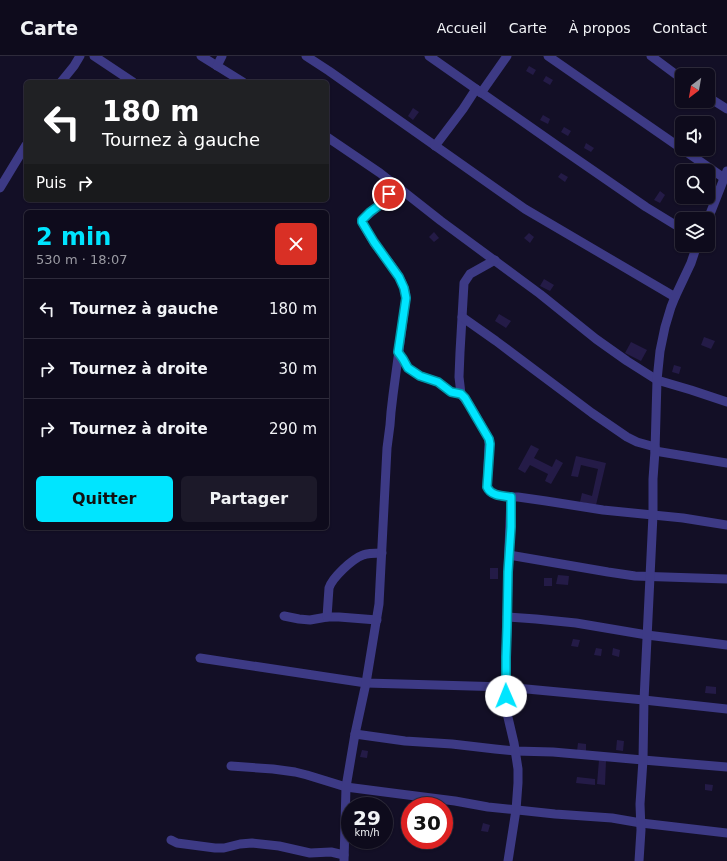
<!DOCTYPE html>
<html lang="fr">
<meta charset="utf-8">
<style>
body{margin:0;font-family:"DejaVu Sans",sans-serif;background:#1c1929;color:#f1f3f6;height:100vh;display:flex;flex-direction:column;font-size:15px;white-space:nowrap}
*{box-sizing:border-box;margin:0}
p{font-size:13px;color:#9b9ba3}
.icon{flex:none;width:22px;height:22px;fill:none;stroke:currentColor;stroke-width:2;stroke-linecap:round;stroke-linejoin:round}
.map{position:relative;flex:1;overflow:hidden}
.details{position:absolute;left:24px;top:154px;width:305px;height:320px;display:flex;flex-direction:column;background:#0e0b1c;border-radius:6px;box-shadow:0 1px 3px #0004,0 0 0 1px #2e2b3b}
.details>*{flex:none}
.guide{position:absolute;left:24px;top:24px;width:305px;height:122px;border-radius:6px;box-shadow:0 1px 3px #0004,0 0 0 1px #2e2b3b;background:#202124;color:#fff;overflow:hidden}
.needle{width:26px;rotate:211deg}
.buttons{position:absolute;left:675px;top:12px;display:grid;gap:8px}
.buttons a{display:grid;place-items:center;width:40px;height:40px;border-radius:6px;background:#0e0b1c;box-shadow:0 1px 3px #0004,0 0 0 1px #2e2b3b;font-size:20px}
.speed{position:absolute;left:341px;top:741px;display:flex;gap:8px;font-size:20px;font-weight:700;text-align:center}
.speed>*{display:grid;place-content:center;width:52px;height:52px;border-radius:50%;background:#0e0b1c;box-shadow:0 1px 3px #0004,0 0 0 1px #2e2b3b;line-height:1}
.speed small{font-size:10px;font-weight:400}
.speed .limit{border:6px solid #d22;background:#fff;color:#111}
.pin{position:absolute;display:grid;place-items:center;width:34px;height:34px;color:#fff;margin:-17px;border:2px solid #fff;border-radius:50%;box-shadow:0 1px 4px #0007}
.me{position:absolute;width:44px;margin:-22px;rotate:359deg;stroke-linejoin:round;filter:drop-shadow(0 0 3px #0008)}
.turn{display:flex;align-items:center;gap:14px;height:84px;padding:0 12px;font-size:18px}
.turn .icon{width:52px;height:52px;stroke-width:2.5}
.turn b{display:block;font-size:28px;line-height:34px}
.then{display:flex;align-items:center;height:38px;padding:0 12px;background:#0003;gap:8px;font-size:15px}
.round{display:grid;place-items:center;flex:none;width:42px;height:42px;border-radius:6px;background:#1c1929}
.head{display:flex;align-items:center;justify-content:space-between;height:68px;padding:0 12px}
h1{font-size:24px;font-weight:600;line-height:30px;color:#00e5ff}
.button{display:flex;gap:8px;margin-top:auto;padding:8px 12px}
.button a{flex:1;height:46px;border-radius:6px;background:#00e5ff;color:#111;font-size:16px;font-weight:600;line-height:46px;text-align:center}
.button a+a{background:#1c1929;color:#f1f3f6}
ul{padding:0;list-style:none}
li{display:flex;align-items:center;gap:12px;height:60px;padding:0 12px;border-top:1px solid #2e2b3b}
li div{flex:1}
li b{display:block;font-size:15px}
li em{font-style:normal}
header{display:flex;align-items:center;gap:24px;box-sizing:border-box;height:56px;padding:0 20px;background:#0e0b1c;border-bottom:1px solid #2e2b3b}
header strong{font-size:19px}
nav{display:flex;gap:22px;margin-inline-start:auto;font-size:14px}
.map>svg:first-child{display:block}
.building{fill:#241b47}
.lines{fill:none;stroke-linecap:round;stroke-linejoin:round}
.minor{stroke:#3d3a85;stroke-width:9}
.route-casing{stroke:#0095a6;stroke-width:10}
.route{stroke:#00e5ff;stroke-width:7}
</style>
<header>
<strong>Carte</strong>
<nav><a>Accueil</a><a>Carte</a><a>À propos</a><a>Contact</a></nav>
</header>
<div class="map">
<svg width="727" height="805" viewBox="0 0 727 805">
<rect width="100%" height="100%" fill="#130f26"/>
<g class="building">
<polygon points="529,10 536,14 533,19 526,15"/>
<polygon points="546,20 553,24 550,29 543,25"/>
<polygon points="413,52 419,56 413,64 408,60"/>
<polygon points="543,59 550,63 548,68 540,64"/>
<polygon points="564,71 571,75 568,80 561,76"/>
<polygon points="586,87 594,92 591,96 584,92"/>
<polygon points="561,117 568,121 565,126 558,121"/>
<polygon points="660,135 665,139 660,147 654,144"/>
<polygon points="434,176 439,182 434,186 429,181"/>
<polygon points="529,177 534,181 530,187 524,182"/>
<polygon points="544,223 554,229 550,235 540,230"/>
<polygon points="499,258 511,265 506,272 495,265"/>
<polygon points="704,281 715,285 711,293 701,289"/>
<polygon points="631,286 647,294 641,305 625,297"/>
<polygon points="674,309 681,311 679,318 672,316"/>
<polygon points="531,389 539,393 534,402 552,411 556,403 563,407 551,428 545,425 548,418 530,409 525,417 518,413"/>
<polygon points="576,400 606,407 596,449 580,446 582,437 592,440 598,413 581,409 578,421 571,420"/>
<rect x="490" y="512" width="8" height="11"/>
<polygon points="558,519 569,520 568,529 556,528"/>
<rect x="544" y="522" width="8" height="8"/>
<polygon points="573,583 580,584 578,591 571,590"/>
<polygon points="596,592 602,593 601,600 594,599"/>
<polygon points="613,592 620,594 619,601 612,599"/>
<polygon points="706,630 716,631 716,638 705,637"/>
<polygon points="617,684 624,685 623,695 616,694"/>
<polygon points="578,687 586,688 586,696 577,695"/>
<polygon points="362,694 368,695 367,702 360,701"/>
<polygon points="599,704 606,705 605,729 597,728"/>
<polygon points="577,721 595,723 595,729 576,727"/>
<polygon points="705,728 713,729 712,735 705,734"/>
<polygon points="483,767 490,769 488,776 481,775"/>
</g>
<g class="lines">
<g class="minor">
<polyline points="94,0 133,26"/>
<polyline points="201,0 243,26"/>
<polyline points="306,0 329,15 525,153 675,241"/>
<polyline points="429,0 559,91 646,151 682,173"/>
<polyline points="548,0 724,122"/>
<polyline points="651,0 682,23"/>
<polyline points="217,10 222,0"/>
<polyline points="61,26 74,10 80,0"/>
<polyline points="481,37 507,0"/>
<polyline points="708,41 727,53"/>
<polyline points="327,81 380,117 441,165 540,238 596,283 627,305 657,324 691,334 727,346"/>
<polyline points="435,90 463,53 476,33"/>
<polyline points="0,132 26,89"/>
<polyline points="708,163 727,115"/>
<path d="M495 204 470 218 464 227 460 296 459 321 461 338 470 350 489 383V388L487 431C491 440 502 440 511 441"/>
<polyline points="462,261 496,285 592,357 627,381 637,386 655,391"/>
<polyline points="398,296 408,312 420,320 438,326 451,336 461,338"/>
<polyline points="655,395 727,407"/>
<polyline points="509,499 608,516 635,520 727,523"/>
<polyline points="284,560 299,563 310,564 327,561 339,561 377,564"/>
<path d="M327 561 329 532C332 522 352 503 363 499 368 497 375 497 382 497"/>
<polyline points="507,561 536,563 576,567 647,579 727,589"/>
<polyline points="200,602 366,627 506,631 644,644 727,653"/>
<path d="M355 678 366 627 379 548 387 392 390 369 391 356 393 339 406 242C406 224 385 202 375 188 370 181 366 173 362 166V164L382 147 396 130"/>
<polyline points="231,710 273,713 295,716 307,719 346,731 400,738 455,745 488,751 555,758 612,762 641,767 727,777"/>
<polyline points="171,784 177,787 215,792 224,792 240,788 252,787 279,790 310,797 331,796 344,799"/>
<polyline points="344,805 346,731 355,678 405,685 452,688 495,693 515,695 553,696 643,704 727,711"/>
<polyline points="508,805 516,754 518,727 518,713 514,687 506,653 506,601 507,571 508,516 511,441 518,441 546,445 603,454 683,462 727,469"/>
<polyline points="639,805 641,774 640,748 643,704 644,644 653,459 653,423 655,395 657,324 660,295 665,271 671,251 675,241 691,207 697,189"/>
</g>
</g>
<g class="lines">
<g class="route-casing">
<path id="route" d="M389 138 377 151 370 156 362 164V166L374 186 399 221 404 232 406 242 398 296 403 303 408 312 420 320 438 326 451 336 461 338 465 342 489 383 490 388 487 431C491 440 502 440 511 441V471L508 516 507 571 506 601V640"/>
</g>
<use href="#route" class="route"/>
</g>
</svg>
<div class="buttons">
<a><svg class="needle" viewBox="-14 -14 28 28"><path d="M0-13l5 13h-10z" fill="#e53935"/><path d="M0 13l5-13h-10z" fill="#9b9ba3"/></svg></a>
<a><svg class="icon" aria-label="sound" viewBox="0 0 24 24"><path d="M4 9h4l5-4v14l-5-4H4zM17 9q2 3 0 6"/></svg></a>
<a><svg class="icon" aria-label="search" viewBox="0 0 24 24"><circle cx="10" cy="10" r="6"/><path d="M15 15l6 6"/></svg></a>
<a><svg class="icon" aria-label="layers" viewBox="0 0 24 24"><path d="M12 4l9 5-9 5-9-5zM3 14l9 5 9-5"/></svg></a>
</div>
<div class="speed"><div>29<small>km/h</small></div><div class="limit">30</div></div>
<div class="pin" style="left:389px;top:138px;background:#d93025"><svg class="icon" aria-label="arrive" viewBox="0 0 24 24"><path d="M6 21V4h12l-3 4 3 4H6"/></svg></div>
<svg class="me" style="left:506px;top:640px" viewBox="-20 -20 40 40"><circle r="19" fill="#fff"/><path d="M0-13L10 11 0 6-10 11z" fill="#00e5ff"/></svg>
<div class="guide">
<div class="turn"><svg class="icon" aria-label="left" viewBox="0 0 24 24"><path d="M17 20v-9H6M10 6l-5 5 5 5"/></svg><div><b>180 m</b>Tournez à gauche</div></div>
<div class="then">Puis<svg class="icon" aria-label="right" viewBox="0 0 24 24"><path d="M7 20v-9h11M14 6l5 5-5 5"/></svg></div>
</div>
<section class="details">
<div class="head"><div><h1>2 min</h1><p>530 m · 18:07</p></div><a class="round" style="background:#d93025;color:#fff"><svg class="icon" aria-label="close" viewBox="0 0 24 24"><path d="M6 6l12 12M18 6L6 18"/></svg></a></div>
<ul>
<li><svg class="icon" aria-label="left" viewBox="0 0 24 24"><path d="M17 20v-9H6M10 6l-5 5 5 5"/></svg><div><b>Tournez à gauche</b></div><em>180 m</em></li>
<li><svg class="icon" aria-label="right" viewBox="0 0 24 24"><path d="M7 20v-9h11M14 6l5 5-5 5"/></svg><div><b>Tournez à droite</b></div><em>30 m</em></li>
<li><svg class="icon" aria-label="right" viewBox="0 0 24 24"><path d="M7 20v-9h11M14 6l5 5-5 5"/></svg><div><b>Tournez à droite</b></div><em>290 m</em></li>
</ul>
<div class="button"><a>Quitter</a><a>Partager</a></div>
</section>
</div>
